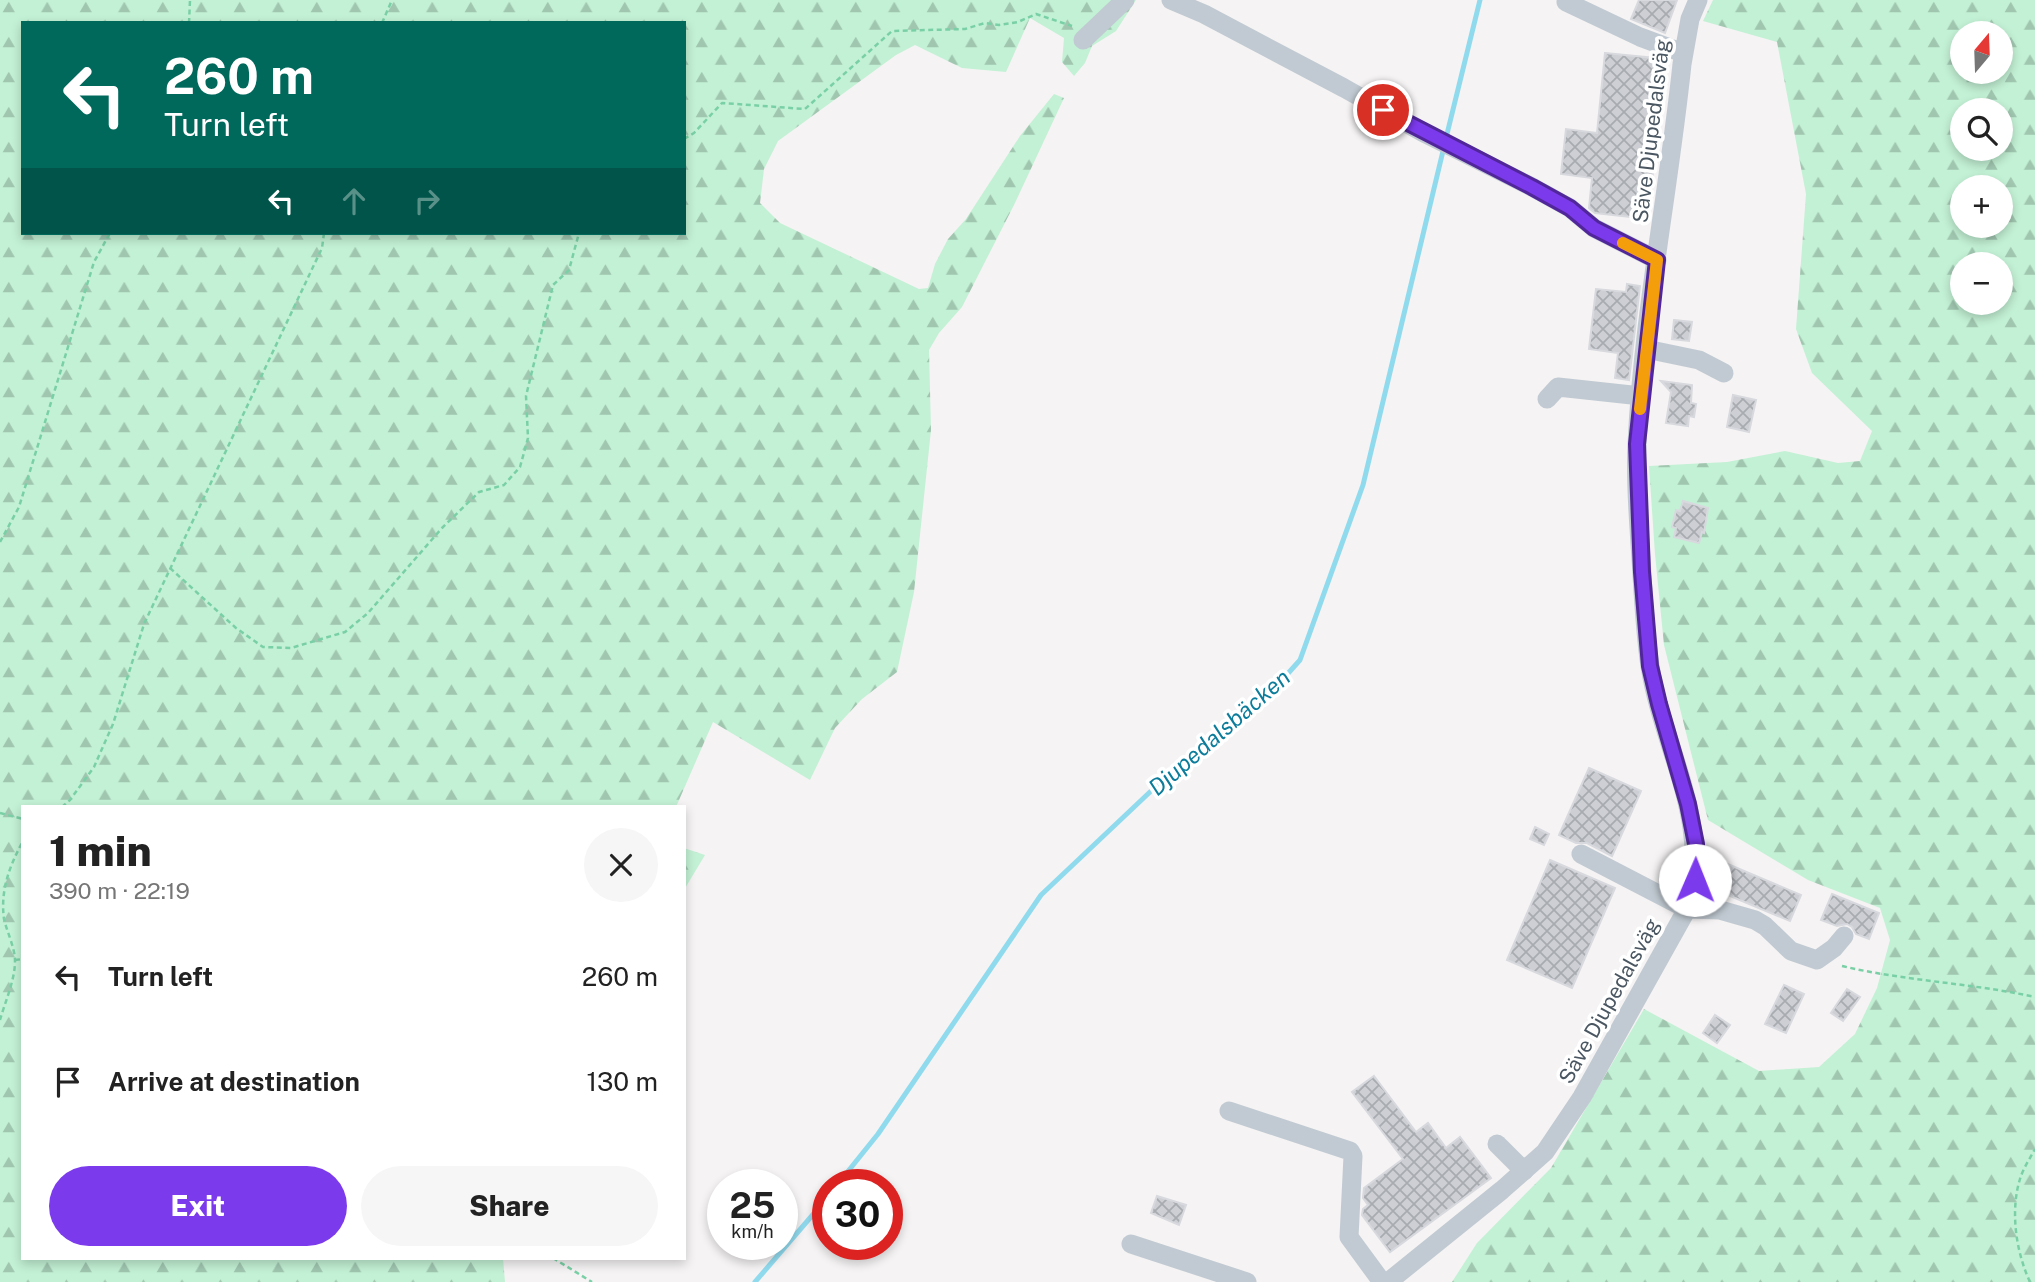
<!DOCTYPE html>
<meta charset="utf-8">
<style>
body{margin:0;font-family:"Public Sans",sans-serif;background:#f6f6f6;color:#222;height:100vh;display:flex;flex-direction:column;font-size:26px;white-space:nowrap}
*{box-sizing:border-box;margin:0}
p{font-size:23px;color:#767676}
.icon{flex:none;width:38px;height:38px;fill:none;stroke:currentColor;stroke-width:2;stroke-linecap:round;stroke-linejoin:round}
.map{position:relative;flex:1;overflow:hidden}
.panel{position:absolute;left:21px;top:805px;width:665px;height:455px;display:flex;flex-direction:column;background:#fff;border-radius:0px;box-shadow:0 4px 10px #0003}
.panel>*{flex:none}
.hud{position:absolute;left:21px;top:21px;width:665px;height:214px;border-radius:0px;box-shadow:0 4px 10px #0003;background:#00695c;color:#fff;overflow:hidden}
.needle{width:46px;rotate:19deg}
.fabs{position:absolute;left:1950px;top:21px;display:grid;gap:14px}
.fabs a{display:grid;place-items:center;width:63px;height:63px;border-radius:50%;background:#fff;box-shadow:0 4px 10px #0003;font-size:35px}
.speed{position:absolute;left:707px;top:1169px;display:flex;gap:14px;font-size:35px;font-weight:700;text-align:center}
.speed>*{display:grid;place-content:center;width:91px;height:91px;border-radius:50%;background:#fff;box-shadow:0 4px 10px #0003;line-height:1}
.speed small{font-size:18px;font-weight:400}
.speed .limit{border:10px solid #d22;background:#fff;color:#111}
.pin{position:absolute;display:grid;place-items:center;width:60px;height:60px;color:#fff;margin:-30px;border:4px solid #fff;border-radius:50%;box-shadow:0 2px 7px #0007}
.me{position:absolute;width:77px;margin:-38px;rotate:1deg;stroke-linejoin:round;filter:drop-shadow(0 0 5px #0008)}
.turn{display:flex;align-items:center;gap:24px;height:147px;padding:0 28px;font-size:32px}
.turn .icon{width:91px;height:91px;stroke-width:2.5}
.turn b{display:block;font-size:49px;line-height:60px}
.lanes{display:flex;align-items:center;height:66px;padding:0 28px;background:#0003;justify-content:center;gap:35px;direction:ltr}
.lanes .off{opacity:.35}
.round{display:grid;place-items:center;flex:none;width:74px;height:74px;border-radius:37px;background:#f6f6f6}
.head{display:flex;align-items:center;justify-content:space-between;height:119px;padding:0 28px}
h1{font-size:42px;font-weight:800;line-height:52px}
.button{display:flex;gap:14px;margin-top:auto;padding:14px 28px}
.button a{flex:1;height:80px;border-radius:42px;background:#7c3aed;color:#fff;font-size:28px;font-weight:800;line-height:80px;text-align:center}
.button a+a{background:#f6f6f6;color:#222}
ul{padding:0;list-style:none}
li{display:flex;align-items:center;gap:21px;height:105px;padding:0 28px}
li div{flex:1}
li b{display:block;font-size:26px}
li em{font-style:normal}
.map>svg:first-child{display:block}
.forest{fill:url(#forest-firs);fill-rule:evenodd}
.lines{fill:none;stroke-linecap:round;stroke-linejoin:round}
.stream{stroke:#90daee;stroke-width:5}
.building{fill:url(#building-cross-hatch);stroke:#d7d9de;stroke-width:2}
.path{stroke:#7ad0a6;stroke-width:2.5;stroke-dasharray:5 3.5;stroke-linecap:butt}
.minor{stroke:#c1cad2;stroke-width:19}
.route-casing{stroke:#51269a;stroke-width:18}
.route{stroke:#7c3aed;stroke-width:12}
.slow{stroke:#f59e0b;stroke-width:12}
.labels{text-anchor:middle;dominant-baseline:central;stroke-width:7;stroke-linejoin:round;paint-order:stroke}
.street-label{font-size:21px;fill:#4a5661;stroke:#fff}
.water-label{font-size:23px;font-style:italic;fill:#0c7c9b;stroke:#fff}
</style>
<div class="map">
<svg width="2035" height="1282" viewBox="0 0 2035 1282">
<defs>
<pattern id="forest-firs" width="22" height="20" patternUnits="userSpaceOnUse" patternTransform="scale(1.75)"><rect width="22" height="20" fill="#c3f1d5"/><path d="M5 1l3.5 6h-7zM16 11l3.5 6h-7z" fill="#a0c6b0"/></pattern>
<pattern id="building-cross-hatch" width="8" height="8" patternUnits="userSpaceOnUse" patternTransform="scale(1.75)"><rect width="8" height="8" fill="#cdcfd5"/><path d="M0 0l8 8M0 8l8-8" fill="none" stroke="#a8abb0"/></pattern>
</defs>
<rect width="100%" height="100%" fill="#f5f3f3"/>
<g class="forest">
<path d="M0 0H1136L1116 31 1092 46 1085 63 1074 76 1062 62 1064 38 1030 18 1006 72 962 68 915 45 896 55 778 141 764 169 760 203 780 223 919 289 928 288 935 264 948 239 966 219 1020 136 1054 94 1064 98 1014 205 962 307 939 333 929 350 931 430 914 592 897 672 862 699 835 728 810 780 713 722 676 807H23V1258H503L505 1282H0ZM23 23H684V233H23Z"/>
<path d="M1713 0H2035V1282H1452L1477 1243 1551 1168 1644 1009 1759 1071 1819 1067 1855 1034 1877 988 1890 940 1880 908 1808 880 1708 820 1664 645 1655 554 1649 466 1727 462 1785 451 1838 463 1860 461 1872 431 1812 373 1796 329 1806 194 1777 42 1703 21ZM1962 33H2000V72H1962ZM1962 110H2000V149H1962ZM1962 187H2000V226H1962ZM1962 264H2000V303H1962Z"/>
<polygon points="684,848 705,855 684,890"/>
</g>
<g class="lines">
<g class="stream">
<polyline points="1447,134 1480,0"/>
<polyline points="837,1185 878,1134 1041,895 1169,774 1275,688 1300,660 1363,485 1443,151"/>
<polyline points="755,1282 828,1197"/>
</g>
</g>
<g class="building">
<polygon points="1639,0 1677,0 1665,33 1631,19"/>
<polygon points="1605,53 1665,59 1648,219 1595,213 1589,208 1592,178 1561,174 1566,129 1597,133"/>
<polygon points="1627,284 1640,286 1629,380 1615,378 1618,353 1589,349 1596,289 1626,292"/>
<polygon points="1674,320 1692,322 1689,341 1672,339"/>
<polygon points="1661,381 1692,385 1691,403 1696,404 1694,417 1689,416 1688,426 1666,423 1671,392"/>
<polygon points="1733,395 1756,400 1749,432 1727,427"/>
<polygon points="1683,501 1708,508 1704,533 1702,532 1699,543 1674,537 1676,528 1672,527 1676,510 1680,511"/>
<polygon points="1589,768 1641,791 1612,856 1587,843 1576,843 1559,835"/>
<polygon points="1535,827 1549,834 1544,845 1530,839"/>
<polygon points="1711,857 1801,895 1790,921 1704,885 1706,869"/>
<polygon points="1550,860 1615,888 1572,988 1507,960"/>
<polygon points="1832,894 1879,913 1869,939 1856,934 1852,927 1847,924 1837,926 1821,920"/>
<polygon points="1784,985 1804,994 1786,1033 1765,1024"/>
<polygon points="1847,989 1860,997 1843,1021 1831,1013"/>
<polygon points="1715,1015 1730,1025 1717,1043 1703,1033"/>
<polygon points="1374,1076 1416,1132 1428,1123 1446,1148 1460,1137 1491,1178 1390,1252 1362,1215 1363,1209 1368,1205 1363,1198 1364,1188 1403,1159 1352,1092"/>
<polygon points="1157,1196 1186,1205 1179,1225 1151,1213"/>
</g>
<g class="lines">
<g class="path">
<polyline points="189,23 190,0"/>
<polyline points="382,23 392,0"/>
<polyline points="684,139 694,133 722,103 805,109 892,31 965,29 985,23 999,25 1018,22 1036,14 1072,26"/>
<polyline points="0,542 19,507 94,262 110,233"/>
<polyline points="170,568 236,628 263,647 291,648 345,632 368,613 442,528 479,492 504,485 520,467 528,438 526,396 553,285 569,270 579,233"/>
<polyline points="62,807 70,800 94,767 113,724 144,624 322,248 324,233"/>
<polyline points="0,813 23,819"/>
<polyline points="15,960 23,959"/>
<path d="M1842 966C1905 981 1971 983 2035 997"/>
<path d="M0 1020C5 1002 15 980 15 961 15 948 7 932 4 919 0 890 10 865 23 841"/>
<polyline points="553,1258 592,1282"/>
<path d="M2030 1282C2016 1252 2010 1211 2020 1179 2023 1169 2030 1158 2035 1149"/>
</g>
<g class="minor">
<polyline points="1171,0 1204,14 1344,88 1422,132 1532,187 1570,208 1594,228 1657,260"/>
<polyline points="1566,2 1640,37 1683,53"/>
<polyline points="1083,40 1125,0"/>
<polyline points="1646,349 1699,360 1724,373"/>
<polyline points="1547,399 1558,387 1641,396"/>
<polyline points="1581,854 1687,909 1720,910 1755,920 1765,926 1791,951 1817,960 1834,948 1844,936"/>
<polyline points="1229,1111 1350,1151 1353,1156 1349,1237 1382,1282"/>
<polyline points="1497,1144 1524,1171"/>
<polyline points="1131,1244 1247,1282"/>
<path d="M1388 1282 1502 1190 1545 1152 1582 1097 1687 909C1713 823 1663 750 1650 666 1644 626 1643 585 1640 544 1638 511 1635 477 1637 444 1643 316 1669 190 1682 64L1690 19 1698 0"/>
</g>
</g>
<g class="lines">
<g class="route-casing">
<polyline id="route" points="1383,110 1532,187 1570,208 1594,228 1657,260 1637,444 1642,572 1650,666 1659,704 1688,804 1696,844 1695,880"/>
</g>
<use href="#route" class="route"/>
<polyline class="slow" points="1623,243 1657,260 1640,409"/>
</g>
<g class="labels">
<g class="street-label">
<text transform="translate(1651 131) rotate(-83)">Säve Djupedalsväg</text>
<text transform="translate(1609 1001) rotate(-61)">Säve Djupedalsväg</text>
</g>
<g class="water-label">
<text transform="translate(1219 732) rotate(-41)">Djupedalsbäcken</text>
</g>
</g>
</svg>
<div class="fabs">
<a><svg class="needle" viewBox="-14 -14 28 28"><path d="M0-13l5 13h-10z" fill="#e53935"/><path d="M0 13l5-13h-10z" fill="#767676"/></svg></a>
<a><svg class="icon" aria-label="search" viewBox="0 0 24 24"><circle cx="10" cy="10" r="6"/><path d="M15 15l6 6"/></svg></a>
<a>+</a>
<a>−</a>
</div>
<div class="speed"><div>25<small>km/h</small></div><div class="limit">30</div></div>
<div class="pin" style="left:1383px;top:110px;background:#d93025"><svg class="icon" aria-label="arrive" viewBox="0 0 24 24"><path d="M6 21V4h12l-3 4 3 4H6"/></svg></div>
<svg class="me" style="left:1695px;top:880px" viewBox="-20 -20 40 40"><circle r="19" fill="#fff"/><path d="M0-13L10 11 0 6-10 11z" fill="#7c3aed"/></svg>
<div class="hud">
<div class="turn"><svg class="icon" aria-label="left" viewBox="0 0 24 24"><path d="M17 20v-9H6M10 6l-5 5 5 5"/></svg><div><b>260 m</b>Turn left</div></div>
<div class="lanes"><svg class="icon" aria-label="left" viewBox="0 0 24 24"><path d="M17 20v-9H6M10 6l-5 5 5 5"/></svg><svg class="icon off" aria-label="ahead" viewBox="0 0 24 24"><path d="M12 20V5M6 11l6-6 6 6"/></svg><svg class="icon off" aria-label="right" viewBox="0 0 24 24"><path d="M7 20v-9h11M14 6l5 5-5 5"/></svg></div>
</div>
<section class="panel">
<div class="head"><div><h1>1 min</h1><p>390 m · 22:19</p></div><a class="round"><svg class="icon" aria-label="close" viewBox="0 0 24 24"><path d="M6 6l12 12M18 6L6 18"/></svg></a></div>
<ul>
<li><svg class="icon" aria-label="left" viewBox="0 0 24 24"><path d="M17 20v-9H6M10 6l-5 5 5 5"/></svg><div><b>Turn left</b></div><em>260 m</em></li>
<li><svg class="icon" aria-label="arrive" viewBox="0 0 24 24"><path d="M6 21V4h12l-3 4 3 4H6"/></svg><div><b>Arrive at destination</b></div><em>130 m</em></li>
</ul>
<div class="button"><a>Exit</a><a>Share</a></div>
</section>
</div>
